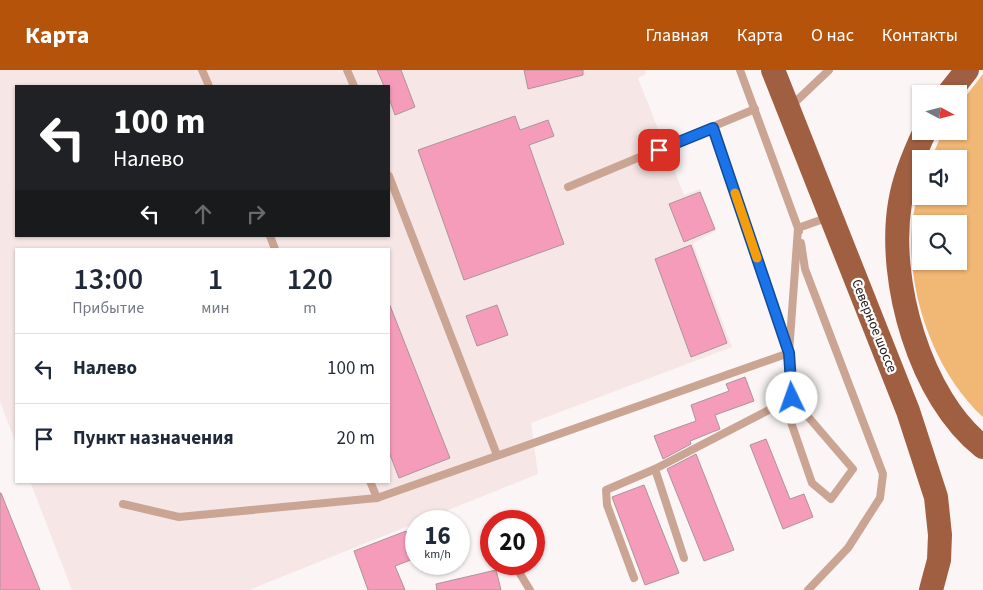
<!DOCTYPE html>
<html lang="ru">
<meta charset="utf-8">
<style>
body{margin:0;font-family:"Source Sans 3",sans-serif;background:#f2f2f3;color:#1f2937;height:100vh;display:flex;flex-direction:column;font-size:19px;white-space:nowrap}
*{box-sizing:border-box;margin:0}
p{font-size:16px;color:#747a83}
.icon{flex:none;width:28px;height:28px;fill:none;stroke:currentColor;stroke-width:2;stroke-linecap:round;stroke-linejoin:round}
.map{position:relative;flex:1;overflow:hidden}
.panel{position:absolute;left:15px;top:178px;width:375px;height:235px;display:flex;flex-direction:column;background:#fff;border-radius:0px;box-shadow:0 1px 4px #0004}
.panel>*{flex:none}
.hud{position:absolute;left:15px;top:15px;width:375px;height:152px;border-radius:0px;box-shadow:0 1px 4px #0004;background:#202124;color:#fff;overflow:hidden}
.needle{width:32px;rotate:97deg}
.buttons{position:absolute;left:912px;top:15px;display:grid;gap:10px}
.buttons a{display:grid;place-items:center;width:55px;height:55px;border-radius:0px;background:#fff;box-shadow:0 1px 4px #0004;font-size:25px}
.speed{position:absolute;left:405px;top:440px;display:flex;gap:10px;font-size:25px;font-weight:700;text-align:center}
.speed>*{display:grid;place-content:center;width:65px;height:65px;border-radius:50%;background:#fff;box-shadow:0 1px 4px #0004;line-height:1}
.speed small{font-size:12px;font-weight:400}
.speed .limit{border:8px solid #d22;background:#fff;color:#111}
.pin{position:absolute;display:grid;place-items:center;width:42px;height:42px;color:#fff;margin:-21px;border-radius:10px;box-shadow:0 2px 8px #0006}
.me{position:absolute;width:55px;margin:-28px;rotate:357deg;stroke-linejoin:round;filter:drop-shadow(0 0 4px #0008)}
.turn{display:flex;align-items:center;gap:18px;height:105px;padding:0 15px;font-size:22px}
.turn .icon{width:65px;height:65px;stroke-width:2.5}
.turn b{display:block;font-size:35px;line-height:42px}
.lanes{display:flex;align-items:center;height:48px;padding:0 15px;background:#0003;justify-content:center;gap:25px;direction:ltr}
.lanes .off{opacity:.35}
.eta{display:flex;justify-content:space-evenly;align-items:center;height:85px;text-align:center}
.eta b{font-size:30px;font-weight:600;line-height:35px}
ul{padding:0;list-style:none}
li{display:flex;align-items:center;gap:15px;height:70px;padding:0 15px;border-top:1px solid #e0e1e3}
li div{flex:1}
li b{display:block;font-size:19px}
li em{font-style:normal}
header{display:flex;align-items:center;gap:30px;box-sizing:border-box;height:70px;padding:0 25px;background:#b45309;color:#fff}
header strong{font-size:24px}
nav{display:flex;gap:28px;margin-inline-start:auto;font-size:18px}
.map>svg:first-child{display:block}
.built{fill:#f6e7e6;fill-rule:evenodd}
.green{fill:#f0b775;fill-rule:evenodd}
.building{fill:#f69cbb;stroke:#ac939b}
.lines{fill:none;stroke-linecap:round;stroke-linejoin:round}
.lane{stroke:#cba594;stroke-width:8}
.primary{stroke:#a15f41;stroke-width:24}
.route-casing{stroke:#114b97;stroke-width:12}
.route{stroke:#1a73e8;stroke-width:9}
.slow{stroke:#f59e0b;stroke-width:9}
.labels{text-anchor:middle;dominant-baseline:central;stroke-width:4.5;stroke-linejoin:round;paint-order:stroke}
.street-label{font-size:14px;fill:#221818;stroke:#fff}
</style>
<header>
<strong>Карта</strong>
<nav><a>Главная</a><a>Карта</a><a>О нас</a><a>Контакты</a></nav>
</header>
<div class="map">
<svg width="983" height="520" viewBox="0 0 983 520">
<rect width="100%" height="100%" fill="#fbf5f5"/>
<path class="built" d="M0 0H645L646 4 638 8 684 125 700 119 716 161 693 173 732 277 531 353 538 404 249 520H72L30 411H389V179H16V374L0 331ZM16 16H389V166H16Z"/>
<path class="green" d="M983 4V347C926 295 894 189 921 115V126H959V89H931L943 61H959V35ZM921 154H959V191H921Z"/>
<g class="building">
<polygon points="377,0 401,0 415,37 395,45 389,28 389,16 384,16"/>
<polygon points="524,0 583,0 583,5 528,19"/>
<polygon points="515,46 520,60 548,50 554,66 529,75 564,174 464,210 418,80"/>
<polygon points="700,122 715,159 684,172 669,134"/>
<polygon points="691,175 727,273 691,287 655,189"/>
<polygon points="389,233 450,388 399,408 389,382"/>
<polygon points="497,235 508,265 477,276 466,246"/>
<polygon points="745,307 754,331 715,345 720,359 690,371 691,374 663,389 654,366 696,351 691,335 729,321 726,314"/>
<polygon points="766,369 790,429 804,424 813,447 783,459 750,375"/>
<polygon points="696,384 734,480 704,491 667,399"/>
<polygon points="644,415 679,503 645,515 612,427"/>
<polygon points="0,423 1,423 40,520 0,520"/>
<polygon points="406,461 416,488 395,496 405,520 368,520 354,481"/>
<polygon points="496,500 501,520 437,520 436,514"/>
</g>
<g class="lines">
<g class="lane">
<polyline points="202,0 209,16"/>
<polyline points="347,0 354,16"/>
<polyline points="740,0 798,158 789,283 792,328 853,399 831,429 812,413 784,332 792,328"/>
<polyline points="790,37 829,0"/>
<polyline points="713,58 788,279"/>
<polyline points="389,106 497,385"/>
<polyline points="568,117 755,39"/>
<polyline points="799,161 798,158 829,147"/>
<polyline points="270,166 275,179"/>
<polyline points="801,173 805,199 883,404 880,428 848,478 808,520"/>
<polyline points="370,411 377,428"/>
<polyline points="123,434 179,447 377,428 789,283"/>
<polyline points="684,488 655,399 784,332"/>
<polyline points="514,494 530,520"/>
<polyline points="634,508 607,435 606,420 655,399"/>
</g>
<g class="primary">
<polyline points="773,0 908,341 936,427 940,465 939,490 931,520"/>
<polyline points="948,24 967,0"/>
<path d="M925 61C914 84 904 108 900 133 887 210 920 328 983 377"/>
</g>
</g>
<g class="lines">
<g class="route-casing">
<polyline id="route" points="659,80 713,58 789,283 792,328"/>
</g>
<use href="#route" class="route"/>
<polyline class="slow" points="735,123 757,188"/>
</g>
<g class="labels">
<g class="street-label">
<text transform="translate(874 256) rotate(68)">Северное шоссе</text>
</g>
</g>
</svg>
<div class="buttons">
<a><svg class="needle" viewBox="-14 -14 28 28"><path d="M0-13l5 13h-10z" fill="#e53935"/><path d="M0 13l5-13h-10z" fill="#747a83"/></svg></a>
<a><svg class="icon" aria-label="sound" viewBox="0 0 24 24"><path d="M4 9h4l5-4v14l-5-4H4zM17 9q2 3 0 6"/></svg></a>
<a><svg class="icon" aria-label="search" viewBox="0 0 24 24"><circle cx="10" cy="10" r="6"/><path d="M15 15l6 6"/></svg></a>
</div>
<div class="speed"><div>16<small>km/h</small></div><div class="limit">20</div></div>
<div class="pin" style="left:659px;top:80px;background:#d93025"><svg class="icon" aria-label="arrive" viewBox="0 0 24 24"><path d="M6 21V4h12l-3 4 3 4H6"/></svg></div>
<svg class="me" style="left:792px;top:328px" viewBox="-20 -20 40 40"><circle r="19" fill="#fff"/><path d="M0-13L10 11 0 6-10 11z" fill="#1a73e8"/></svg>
<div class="hud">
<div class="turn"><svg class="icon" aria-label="left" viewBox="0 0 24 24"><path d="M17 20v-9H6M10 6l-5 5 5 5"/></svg><div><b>100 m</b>Налево</div></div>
<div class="lanes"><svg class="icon" aria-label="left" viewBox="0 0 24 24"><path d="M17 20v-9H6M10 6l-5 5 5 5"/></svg><svg class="icon off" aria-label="ahead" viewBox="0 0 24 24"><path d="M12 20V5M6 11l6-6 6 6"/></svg><svg class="icon off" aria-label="right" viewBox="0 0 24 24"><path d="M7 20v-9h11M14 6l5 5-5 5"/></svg></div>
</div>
<section class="panel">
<div class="eta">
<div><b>13:00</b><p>Прибытие</p></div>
<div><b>1</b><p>мин</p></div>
<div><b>120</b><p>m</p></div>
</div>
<ul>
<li><svg class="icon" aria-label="left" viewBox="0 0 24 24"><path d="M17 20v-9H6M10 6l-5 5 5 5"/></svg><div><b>Налево</b></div><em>100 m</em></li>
<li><svg class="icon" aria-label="arrive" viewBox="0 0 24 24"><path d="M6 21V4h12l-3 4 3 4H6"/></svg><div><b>Пункт назначения</b></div><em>20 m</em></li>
</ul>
</section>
</div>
